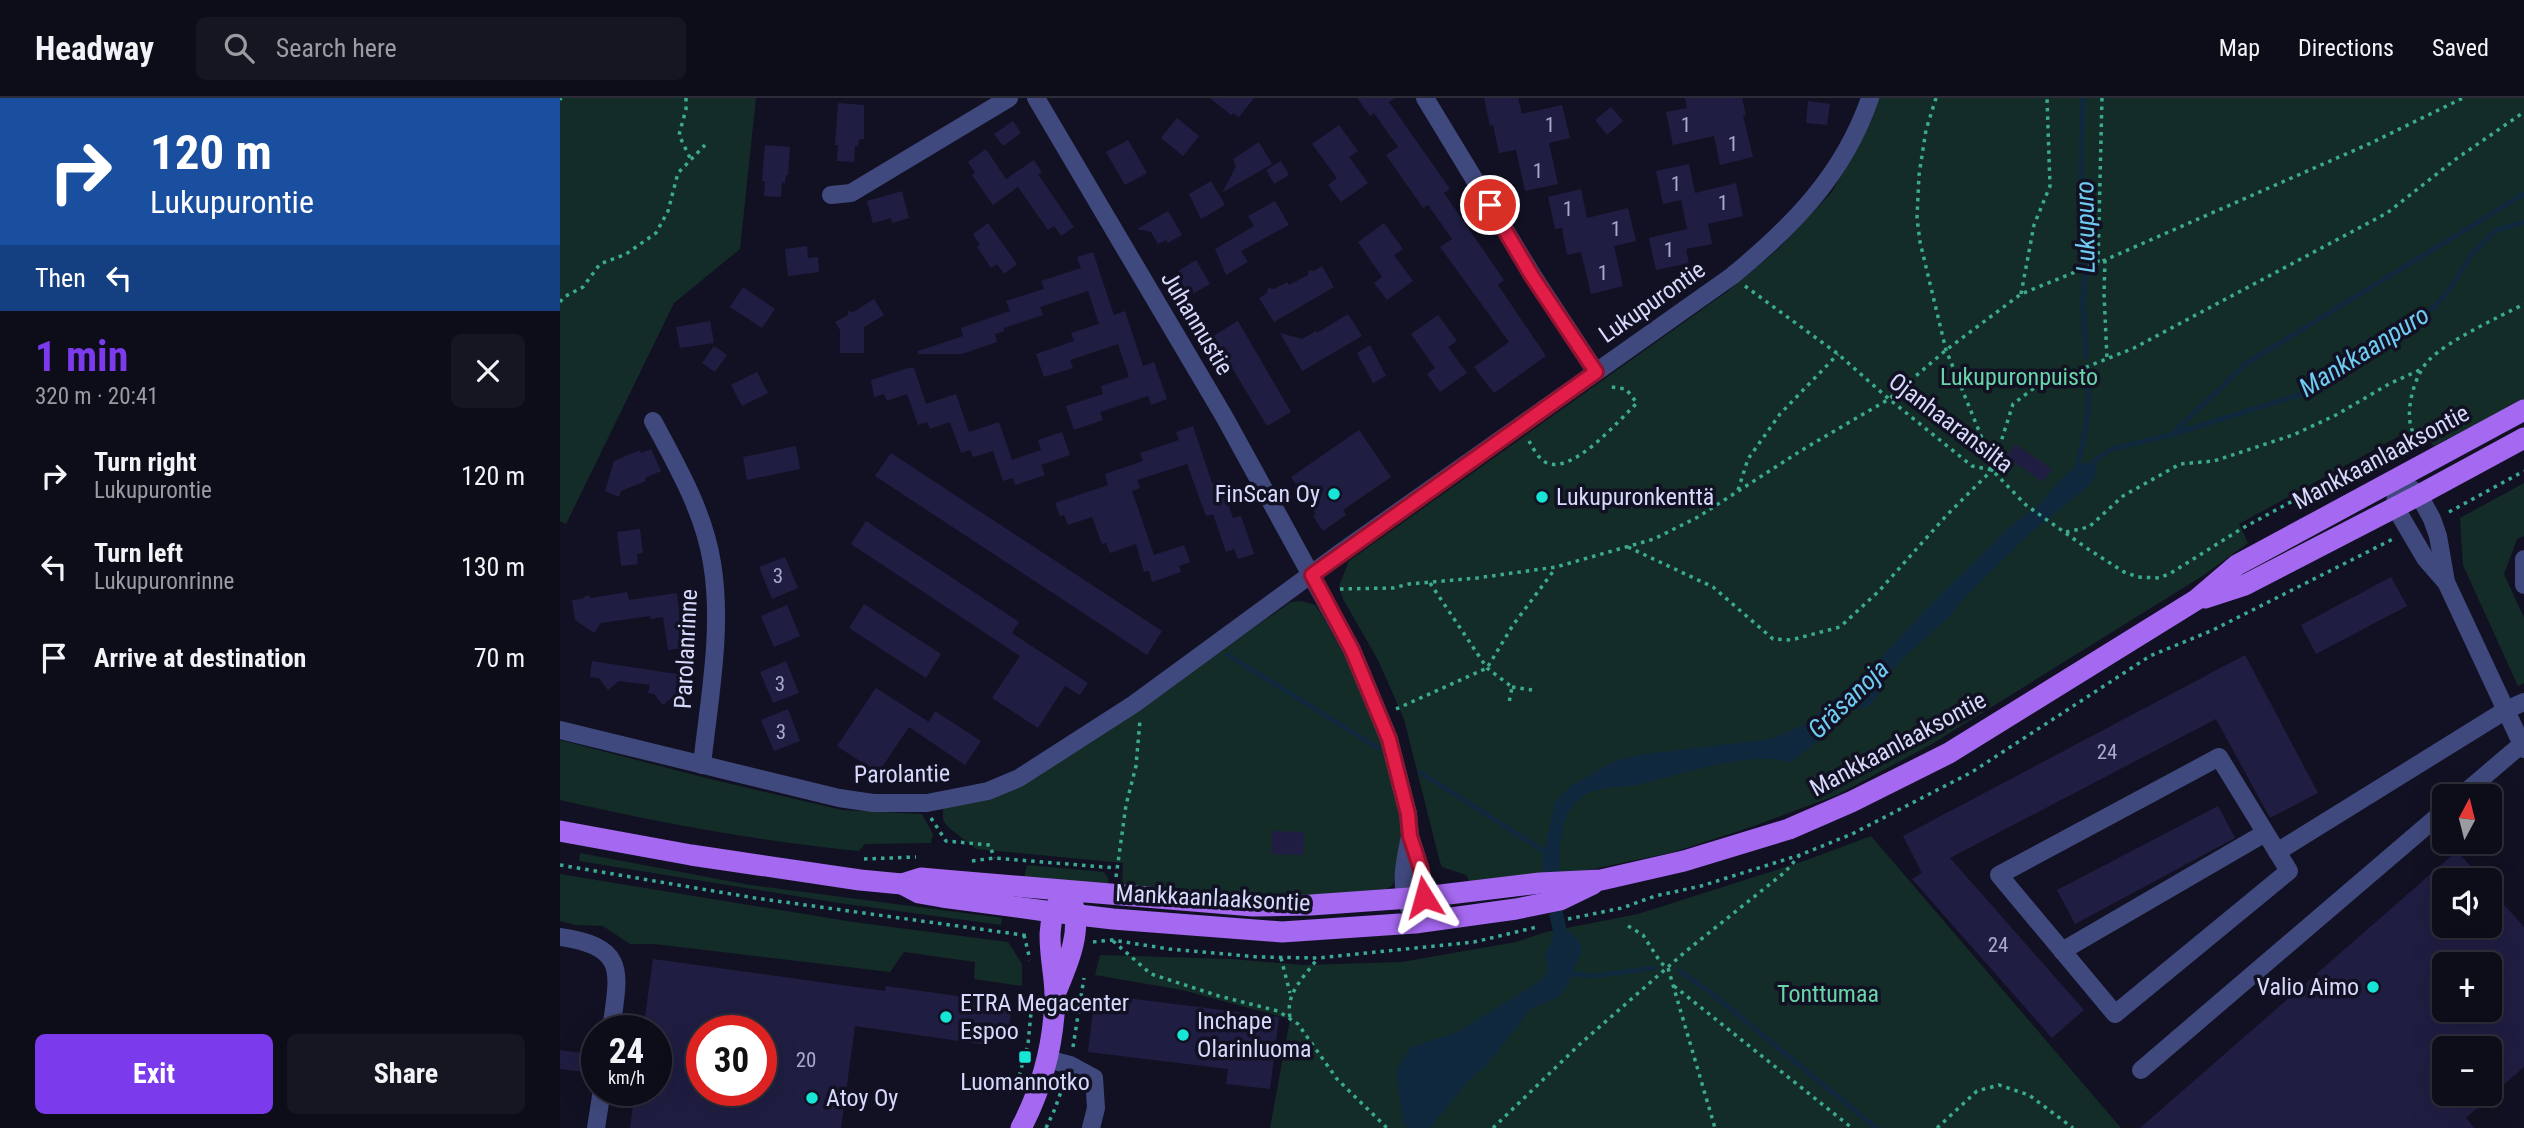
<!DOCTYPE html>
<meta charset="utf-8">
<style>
body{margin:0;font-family:"Roboto Condensed",sans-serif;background:#161623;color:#f1f3f6;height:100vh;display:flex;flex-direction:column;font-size:26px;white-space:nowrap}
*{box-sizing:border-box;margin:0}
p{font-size:23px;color:#9a9ca2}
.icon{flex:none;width:38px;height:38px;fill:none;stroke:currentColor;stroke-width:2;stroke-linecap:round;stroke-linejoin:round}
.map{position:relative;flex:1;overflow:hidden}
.side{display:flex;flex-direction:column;background:#0d0d1a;width:560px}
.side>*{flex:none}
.banner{background:#1a4fa0;color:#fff;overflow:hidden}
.needle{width:46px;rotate:7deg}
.buttons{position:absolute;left:1872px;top:686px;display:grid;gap:14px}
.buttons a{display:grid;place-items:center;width:70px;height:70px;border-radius:10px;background:#0d0d1a;box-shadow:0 7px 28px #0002,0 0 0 2px #2d2d39;font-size:35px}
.speed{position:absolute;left:21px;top:917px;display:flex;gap:14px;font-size:35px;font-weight:700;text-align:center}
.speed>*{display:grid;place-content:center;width:91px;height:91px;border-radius:50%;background:#0d0d1a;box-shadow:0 7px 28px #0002,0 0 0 2px #2d2d39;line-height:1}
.speed small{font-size:18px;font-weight:400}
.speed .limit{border:10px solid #d22;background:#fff;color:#111}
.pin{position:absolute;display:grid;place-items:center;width:60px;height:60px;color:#fff;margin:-30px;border:4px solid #fff;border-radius:50%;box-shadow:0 2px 7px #0007}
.me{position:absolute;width:77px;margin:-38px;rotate:352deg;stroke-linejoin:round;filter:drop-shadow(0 0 5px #0008)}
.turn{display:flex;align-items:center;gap:24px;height:147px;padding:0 35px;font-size:32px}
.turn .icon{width:91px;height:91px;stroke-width:2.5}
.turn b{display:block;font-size:49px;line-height:60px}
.then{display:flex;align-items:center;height:66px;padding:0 35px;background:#0003;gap:14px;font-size:26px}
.round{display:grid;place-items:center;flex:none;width:74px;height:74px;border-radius:10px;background:#161623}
.overview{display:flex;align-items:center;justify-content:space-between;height:119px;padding:0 35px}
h1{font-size:42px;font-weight:700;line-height:52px;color:#7c3aed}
.action{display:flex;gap:14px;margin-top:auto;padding:14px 35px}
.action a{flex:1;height:80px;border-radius:10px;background:#7c3aed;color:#fff;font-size:28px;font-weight:700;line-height:80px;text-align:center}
.action a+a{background:#161623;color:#f1f3f6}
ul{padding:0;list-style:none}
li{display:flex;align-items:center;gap:21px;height:91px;padding:0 35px}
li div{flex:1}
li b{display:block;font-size:26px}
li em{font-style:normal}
header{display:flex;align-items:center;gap:42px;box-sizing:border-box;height:98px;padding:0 35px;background:#0d0d1a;border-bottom:2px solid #2d2d39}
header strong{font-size:33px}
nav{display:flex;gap:38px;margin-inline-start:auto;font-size:24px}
.search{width:490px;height:63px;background:#161623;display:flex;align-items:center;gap:18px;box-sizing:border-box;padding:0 24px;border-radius:10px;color:#9a9ca2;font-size:26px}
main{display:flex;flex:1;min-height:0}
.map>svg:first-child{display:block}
.green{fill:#142c27}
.water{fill:#0f283d}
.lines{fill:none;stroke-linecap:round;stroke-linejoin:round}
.stream{stroke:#0f283d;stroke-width:5}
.building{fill:#1f1e42;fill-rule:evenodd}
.path{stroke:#3baa90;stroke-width:3.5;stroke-dasharray:3.5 5;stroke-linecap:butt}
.minor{stroke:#40497d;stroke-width:18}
.major{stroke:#a568f0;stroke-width:21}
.route-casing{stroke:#92132f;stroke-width:18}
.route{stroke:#e11d48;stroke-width:12}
.poi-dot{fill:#17e6d7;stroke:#111123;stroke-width:2.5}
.labels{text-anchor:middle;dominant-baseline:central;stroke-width:7;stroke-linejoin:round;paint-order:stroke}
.number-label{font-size:21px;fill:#a8aacd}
.street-label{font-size:24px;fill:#d6d9fb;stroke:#111123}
.park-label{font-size:24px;fill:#69d4a7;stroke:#111123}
.poi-label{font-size:24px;fill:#d6d9fb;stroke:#111123;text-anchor:start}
.water-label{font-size:26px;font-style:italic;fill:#6fcbf1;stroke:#111123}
</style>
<header>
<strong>Headway</strong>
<div class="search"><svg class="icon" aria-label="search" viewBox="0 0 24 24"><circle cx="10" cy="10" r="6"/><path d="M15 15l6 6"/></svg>Search here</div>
<nav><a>Map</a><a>Directions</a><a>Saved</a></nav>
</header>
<main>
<section class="side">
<div class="banner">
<div class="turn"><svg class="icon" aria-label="right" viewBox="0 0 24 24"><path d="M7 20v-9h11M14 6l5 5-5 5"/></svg><div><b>120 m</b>Lukupurontie</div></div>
<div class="then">Then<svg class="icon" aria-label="left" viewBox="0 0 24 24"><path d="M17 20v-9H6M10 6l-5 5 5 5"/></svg></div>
</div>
<div class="overview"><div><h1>1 min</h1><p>320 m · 20:41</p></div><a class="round"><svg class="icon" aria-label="close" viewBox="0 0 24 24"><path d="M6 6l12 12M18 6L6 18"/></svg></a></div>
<ul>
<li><svg class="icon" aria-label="right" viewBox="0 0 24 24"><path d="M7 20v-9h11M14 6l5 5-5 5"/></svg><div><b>Turn right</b><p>Lukupurontie</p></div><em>120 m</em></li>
<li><svg class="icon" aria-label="left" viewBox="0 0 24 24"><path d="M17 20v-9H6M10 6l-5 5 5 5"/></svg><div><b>Turn left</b><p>Lukupuronrinne</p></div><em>130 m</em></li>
<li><svg class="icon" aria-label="arrive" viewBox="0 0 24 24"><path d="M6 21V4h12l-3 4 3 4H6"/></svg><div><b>Arrive at destination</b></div><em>70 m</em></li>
</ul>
<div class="action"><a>Exit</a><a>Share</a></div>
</section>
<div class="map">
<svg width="1964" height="1030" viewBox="0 0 1964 1030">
<rect width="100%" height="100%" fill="#111123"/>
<g class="green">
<polygon points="0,0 196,0 180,151 114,205 6,426 0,423"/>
<polygon points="1317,0 1964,0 1964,302 1874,348 1864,337 1843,336 1679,426 1688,445 1644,477 1372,646 1277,697 1194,728 1114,754 1024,773 913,789 906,777 882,769 880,764 844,621 818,562 783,501 779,488 789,463 1168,193 1216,153 1272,94 1302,39"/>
<polygon points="1964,385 1964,438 1957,441 1944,476 1964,520 1964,585 1958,588 1903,467 1900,420"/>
<path d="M742 503 755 507 761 515C774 540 790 565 802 591 820 630 858 748 833 786 830 790 824 792 820 795L729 798 562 789 563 765 416 751 388 729 383 722V709L422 701 588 602 731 504Z"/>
<path d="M0 642 146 680 282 712 362 716 373 736 371 745 305 746 299 753C198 743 99 725 0 702Z"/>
<polygon points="1311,738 1561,1030 710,1030 730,921 622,892 535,877 540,857 671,861 743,867 842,864 956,844 986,834 1078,816 1247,762"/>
<polygon points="20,755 190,787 442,820 441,827 279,805 19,763"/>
<polygon points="467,767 544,774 548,780 549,788 464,780"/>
<polygon points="0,776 293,824 448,844 462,866 462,888 414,881 415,864 344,854 330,874 94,846 70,846 43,828 15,827 0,823"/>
</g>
<g class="water">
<path d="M1534 363C1537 373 1537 379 1530 387L1470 435 1406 498 1389 519 1343 560 1329 576 1318 598 1309 608 1283 615 1271 624 1255 646 1229 665C1197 651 1116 677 1082 686 1060 691 1033 686 1016 704 999 721 1000 754 1000 776H983V757L995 704 1012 687 1057 662 1084 656 1211 641 1246 626 1313 568 1369 508 1451 428 1481 405 1500 382 1518 367Z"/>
<polygon points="1002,809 1007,834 1011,834 1020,844 1022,854 1003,895 997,900 972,910 927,967 909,982 870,1030 849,1030 843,1025 836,972 851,949 895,935 982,882 988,870 984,857 994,838 989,816"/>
</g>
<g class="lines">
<g class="stream">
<path d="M1523 0C1523 31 1516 114 1528 138L1523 204 1526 259"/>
<polyline points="1612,336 1687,265 1964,96"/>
<polyline points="1534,363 1552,351 1610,337 1752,293 1775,266 1810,243 1875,209 1890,190 1913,155 1935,133 1964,124"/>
<path d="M1519 371C1517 360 1521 355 1523 344 1528 322 1530 301 1528 278"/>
<polyline points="668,557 818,650"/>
<polyline points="860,674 990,757"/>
<polyline points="1120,873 1150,894 1316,1030"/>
<polyline points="1008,878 1012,876 1033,878 1094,870"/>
</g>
</g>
<g class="building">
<polygon points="650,0 694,0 679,19 673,15 671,17"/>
<polygon points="797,0 835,0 829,4 890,91 884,95 944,182 938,187 986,258 934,295 914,269 949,244 880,149 892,141 868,107 863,110 826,57 838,49 814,15 810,18"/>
<polygon points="924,0 958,0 962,16 1002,7 1010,40 989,45 998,86 965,93 956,52 939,55 933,27 930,28"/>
<polygon points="1125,0 1182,0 1186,17 1183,18 1193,59 1160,67 1154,38 1113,47 1106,14 1127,10"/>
<polygon points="1248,3 1270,6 1267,27 1246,25"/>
<polygon points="278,5 304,7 304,41 299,41 298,48 295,48 294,64 277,63 278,47 275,47"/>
<polygon points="1051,9 1063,23 1047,37 1035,22"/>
<polygon points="617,20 639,38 623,58 601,40"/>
<polygon points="453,23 461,35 443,48 434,36"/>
<polygon points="779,27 798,53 789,59 808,85 781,104 768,87 777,80 752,46"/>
<polygon points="568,42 587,75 565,87 546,54"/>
<polygon points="699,44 712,66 663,94 676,68 673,61"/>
<polygon points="205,47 230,49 228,77 226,77 225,85 222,84 221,99 204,98 205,83 202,83"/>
<polygon points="426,51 446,81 474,62 482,74 478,76 514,129 501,138 494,128 488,132 458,89 433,107 412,77 415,75 408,64"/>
<polygon points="721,63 729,77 714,86 706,72"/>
<polygon points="1129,66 1135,95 1176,85 1183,118 1148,126 1152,146 1126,151 1129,165 1096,172 1089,140 1127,131 1121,102 1103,106 1096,73"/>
<polygon points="651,83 665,107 641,121 629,96"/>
<polygon points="1021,91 1027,120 1068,110 1076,143 1054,148 1063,188 1031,196 1021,154 1007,157 1002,130 995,131 988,99"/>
<polygon points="342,93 349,120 332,125 331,120 313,125 307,103"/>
<polygon points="715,103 729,127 681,153 688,164 666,177 655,151 694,128 688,118"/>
<polygon points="608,113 622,137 608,145 606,142 598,146 591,134 577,131"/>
<polygon points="428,125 457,166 444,176 437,166 431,170 417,149 420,147 413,136"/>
<polygon points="824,125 843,151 834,157 853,183 827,202 814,185 822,179 798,144"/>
<polygon points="247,148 248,160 258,159 259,174 228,178 225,151"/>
<polygon points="533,154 554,217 565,213 583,268 594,264 607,301 591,307 588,298 540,314 543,322 514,332 506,308 543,296 541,288 569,279 558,246 510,262 513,270 484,279 476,256 514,243 511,235 539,226 528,193 480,209 483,217 444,230 444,233 435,236 437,244 402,256 358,256 358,253 403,238 401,230 450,213 446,203 484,191 481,183 521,170 517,159"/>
<polygon points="636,162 650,186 613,207 618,192 612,181 620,176 618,173"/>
<polygon points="762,168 774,189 714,224 699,200 707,195 708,190 714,191 727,184 729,187 748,177 749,172 754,173"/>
<polygon points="183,189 215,211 202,230 170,209"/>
<polygon points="314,201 324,217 304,229 304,255 280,255 280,232 275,224 288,217 288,213 293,214"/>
<polygon points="788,216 802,238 742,273 720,235 742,241 756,233 757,235"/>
<polygon points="878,217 897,243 888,249 907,275 880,294 867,276 875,270 851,236"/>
<polygon points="150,223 154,245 120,250 116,229"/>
<polygon points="678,223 731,314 707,328 653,238"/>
<polygon points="810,247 826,278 813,285 797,255"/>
<polygon points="154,248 167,257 155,274 142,265"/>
<polygon points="348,270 354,270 366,306 396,296 409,334 439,324 452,362 481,352 478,342 502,334 510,357 481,367 485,377 455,387 453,380 443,383 433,353 413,359 410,352 401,355 390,324 370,331 367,324 358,327 347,296 327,303 324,296 314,299 311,282"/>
<polygon points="197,274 208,295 182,308 171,287"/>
<polygon points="633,328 652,385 660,382 673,420 681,418 694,456 678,461 674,451 666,454 653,416 646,418 627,366 577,382 580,390 572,393 594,457 624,447 630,464 619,468 621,474 592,484 589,473 584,474 576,446 550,455 546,445 542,446 532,419 508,427 504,417 500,418 495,405 548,387 545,376 583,363 580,355 619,342 616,334"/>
<polygon points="799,332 831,379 783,412 786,417 763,433 753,418 756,416 731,379"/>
<polygon points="1455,346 1492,371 1483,384 1446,359"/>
<polygon points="236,348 240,371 187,382 183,359"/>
<polygon points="91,351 101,373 85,380 86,383 61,393 59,399 45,393 54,363 80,352 81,355"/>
<polygon points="331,355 602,533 587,557 315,378"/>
<polygon points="306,423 459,524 452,535 528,585 520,597 505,588 478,630 432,600 460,558 291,446"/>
<polygon points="80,431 83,455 77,456 78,466 61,468 57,434"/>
<polygon points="225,459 238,490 212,501 199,469"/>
<polygon points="1831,479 1847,508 1756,556 1741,527"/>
<polygon points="67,494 69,502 117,495 123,550 108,552 103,519 90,521 90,518 41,525 34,535 15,522 12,502 22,501 27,497 31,500"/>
<polygon points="304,506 381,556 366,580 289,530"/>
<polygon points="227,507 240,538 214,549 201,518"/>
<polygon points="1685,557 1758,695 1710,720 1656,621 1390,760 1524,912 1492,940 1352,781 1362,775 1343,738"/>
<polygon points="32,563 123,577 120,599 114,598 103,607 94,596 88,595 90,587 59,583 48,592 39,580 30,579"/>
<polygon points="226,563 239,595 213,605 200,574"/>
<polygon points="316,590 369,624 375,613 421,643 405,667 349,629 318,675 277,648"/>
<polygon points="228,611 240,643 214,653 201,622"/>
<polygon points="1658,708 1675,740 1515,826 1497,792"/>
<polygon points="712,733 744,734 743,757 711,756"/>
<path d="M1897 753 1923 782H1885V828H1930V791L1964 829V969L1906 1020 1914 1030H1580ZM1885 866H1930V912H1885ZM1885 950H1930V996H1885Z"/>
<path d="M93 861 325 893 326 888 433 903V906L452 909 449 931 444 930 443 936 429 934 427 947 295 928 281 1030H70L75 992H96V933H83ZM142 933H201V992H142Z"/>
<polygon points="535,896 719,919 710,991 666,986 668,971 528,954"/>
<polygon points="0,952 37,957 34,975 0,971"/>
</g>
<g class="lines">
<g class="path">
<polyline points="126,0 126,11 119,37 131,62"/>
<polyline points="1376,0 1366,32 1359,77 1357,120 1360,144 1386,252 1426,350 1431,370"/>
<polyline points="0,2 1,0"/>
<polyline points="1545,162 1544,196 1547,260"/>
<polyline points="1538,165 1542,0"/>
<polyline points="1185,188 1278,256 1329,301 1412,368 1432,372 1466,407 1528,451 1564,474 1578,479 1599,480 1611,475 1681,431 1854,337"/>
<polyline points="1461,196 1474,127 1490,88 1487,0"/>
<polyline points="0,204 4,199 23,189 40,166 66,156 96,135 108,113 118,75 145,47"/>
<path d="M969 343C973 350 978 360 985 364 1011 379 1059 322 1077 305L1066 291 1051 289 1050 286"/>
<path d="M1863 347C1857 340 1851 334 1850 324 1847 305 1856 275 1869 262 1887 243 1939 219 1964 206"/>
<polyline points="1178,392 1188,361 1220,316 1278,256"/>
<polyline points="1889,414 1964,373"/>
<polyline points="1506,434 1529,429 1563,398 1620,366 1654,363 1733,337 1776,317 1829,286 1864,270"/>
<polyline points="1068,449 1153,489 1213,541 1231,542 1280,529 1319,493 1386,418 1432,372 1453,306 1474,290 1574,250 1827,115 1896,61 1964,14"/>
<polyline points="870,485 927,570 952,589 949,605"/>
<polyline points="780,491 833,490 849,486 917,480 996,469 1094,441 1138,419 1242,352 1329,301 1386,252 1461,196 1545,162 1811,45 1903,0"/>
<polyline points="952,589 972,592"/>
<polyline points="836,611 927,570 953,527 995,471"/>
<polyline points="371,720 386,743 430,747 434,760"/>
<polyline points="304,761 356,759"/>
<polyline points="412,763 434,760 556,770"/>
<polyline points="0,767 195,800 470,838"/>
<polyline points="556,779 566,707 576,668 580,622"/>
<polyline points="1008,821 1062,810 1095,798 1141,788 1240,757 1292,736 1412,674 1590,558 1653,532 1835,440"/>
<polyline points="1068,828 1083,837 1101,865 1108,870 1155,1030"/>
<polyline points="464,837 470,862"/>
<polyline points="553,843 591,876 659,898 718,913 738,926 777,981 827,1030"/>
<polyline points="533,844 552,842 609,851 698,859 758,860 914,844 977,829"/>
<polyline points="721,860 730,895"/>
<polyline points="1114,888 1292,1030"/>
<path d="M730 919C725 895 745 878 758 860"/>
<polyline points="513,949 524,880"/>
<polyline points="457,986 468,946 473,894"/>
<polyline points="486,1030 494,1013 505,983"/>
<polyline points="933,1030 1020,946 1125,854 1225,774 1239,758"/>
<polyline points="1377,1030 1417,993 1439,987 1469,997 1513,1030"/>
</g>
<g class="minor">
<polyline points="476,0 665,320 792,552 829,641 848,716 850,738 861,772 864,799 855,825"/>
<polyline points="865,0 973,178 1036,274"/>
<polyline points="271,97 291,95 449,0"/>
<path d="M93 323C117 368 144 414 152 465 163 531 149 601 142 667"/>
<polyline points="1838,380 1859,397 1872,421 1878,438 1886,484 1964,651"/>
<polyline points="1836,397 1835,409 1865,460 1885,483"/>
<polyline points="1964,461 1964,487"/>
<path d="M0 632 279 700 313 705H367L428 693 459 680 574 606 780 455 1172 178C1233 128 1284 76 1310 0"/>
<polygon points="1659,659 1729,773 1555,916 1439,777"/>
<polyline points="1901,698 1962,646"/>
<polyline points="1717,754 1946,612 1964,604"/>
<path d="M849 810C839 787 845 762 850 738"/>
<path d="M0 839C70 849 58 876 51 933"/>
<polyline points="1502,853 1705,735"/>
<polyline points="487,961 510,967 534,980 536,1010 531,1030"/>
<polyline points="1581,972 1885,712"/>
<polyline points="36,1030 42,992"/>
</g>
<g class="major">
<polyline points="1645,500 1685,487 1859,397 1964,340"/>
<polyline points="0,733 131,757 300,782 342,786 361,780 383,782 693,808 751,807 864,799 980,785 1041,782 1124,763 1229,731 1291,704 1389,655 1636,502 1677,467 1964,312"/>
<polyline points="342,786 359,795 382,799 493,814 553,821 722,834 855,825 956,811 1000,802 1033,786"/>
<path d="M496 894C507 867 523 833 512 804"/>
<path d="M461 1030C482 990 494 944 495 898 495 866 481 831 500 802"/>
</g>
</g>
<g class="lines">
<g class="route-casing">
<polyline id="route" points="864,799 861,772 850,738 848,716 829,641 792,552 752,477 1036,274 972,178 930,107"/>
</g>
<use href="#route" class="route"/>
</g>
<g class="poi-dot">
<circle cx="774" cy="396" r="7"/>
<circle cx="982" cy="399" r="7"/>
<circle cx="1813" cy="889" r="7"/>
<circle cx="386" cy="919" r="7"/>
<circle cx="623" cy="937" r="7"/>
<rect x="458" y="952" width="14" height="14" rx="3.5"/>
<circle cx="252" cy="1000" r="7"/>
</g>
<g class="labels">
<g class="number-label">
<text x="990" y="27">1</text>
<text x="1126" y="27">1</text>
<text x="1173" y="46">1</text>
<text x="978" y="73">1</text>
<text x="1116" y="86">1</text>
<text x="1163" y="105">1</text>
<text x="1008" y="111">1</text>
<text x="1056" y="131">1</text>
<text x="1109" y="152">1</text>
<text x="1043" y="175">1</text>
<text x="218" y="478">3</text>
<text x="220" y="586">3</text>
<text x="221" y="634">3</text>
<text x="1547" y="654">24</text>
<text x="1438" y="847">24</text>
<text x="246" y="962">20</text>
</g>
<g class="street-label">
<text transform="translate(1092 204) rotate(-35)">Lukupurontie</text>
<text transform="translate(637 225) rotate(59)">Juhannustie</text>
<text transform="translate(1391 325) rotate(37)">Ojanhaaransilta</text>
<text transform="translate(1821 359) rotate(-28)">Mankkaanlaaksontie</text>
<text transform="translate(126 551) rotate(-87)">Parolanrinne</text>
<text transform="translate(1338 646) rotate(-28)">Mankkaanlaaksontie</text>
<text transform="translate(342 676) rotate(-1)">Parolantie</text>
<text transform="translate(653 800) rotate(3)">Mankkaanlaaksontie</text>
</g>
<g class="park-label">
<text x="1459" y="279">Lukupuronpuisto</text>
<text x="1268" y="896">Tonttumaa</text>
</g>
<g class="poi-label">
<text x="760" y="396" text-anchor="end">FinScan Oy</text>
<text x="996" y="399">Lukupuronkenttä</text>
<text x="1799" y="889" text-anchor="end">Valio Aimo</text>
<text x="400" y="905">ETRA Megacenter<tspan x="400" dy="28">Espoo</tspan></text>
<text x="637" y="923">Inchape<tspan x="637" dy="28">Olarinluoma</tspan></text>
<text x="465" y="984" text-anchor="middle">Luomannotko</text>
<text x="266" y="1000">Atoy Oy</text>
</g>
<g class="water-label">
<text transform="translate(1525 129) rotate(-91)">Lukupuro</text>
<text transform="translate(1804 253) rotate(-32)">Mankkaanpuro</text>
<text transform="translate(1288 601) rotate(-44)">Gräsanoja</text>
</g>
</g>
</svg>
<div class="buttons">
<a><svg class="needle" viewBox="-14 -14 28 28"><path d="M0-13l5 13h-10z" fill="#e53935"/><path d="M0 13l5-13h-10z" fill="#9a9ca2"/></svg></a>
<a><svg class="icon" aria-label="sound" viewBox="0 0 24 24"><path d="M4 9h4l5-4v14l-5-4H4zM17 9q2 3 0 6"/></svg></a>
<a>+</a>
<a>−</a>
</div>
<div class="speed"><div>24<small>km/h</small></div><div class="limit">30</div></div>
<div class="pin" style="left:930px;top:107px;background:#d93025"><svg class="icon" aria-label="arrive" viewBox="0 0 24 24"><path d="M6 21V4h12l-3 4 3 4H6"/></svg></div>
<svg class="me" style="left:864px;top:799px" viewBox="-20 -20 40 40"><path d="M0-17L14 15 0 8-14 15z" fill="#e11d48" stroke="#fff" stroke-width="4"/></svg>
</div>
</main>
